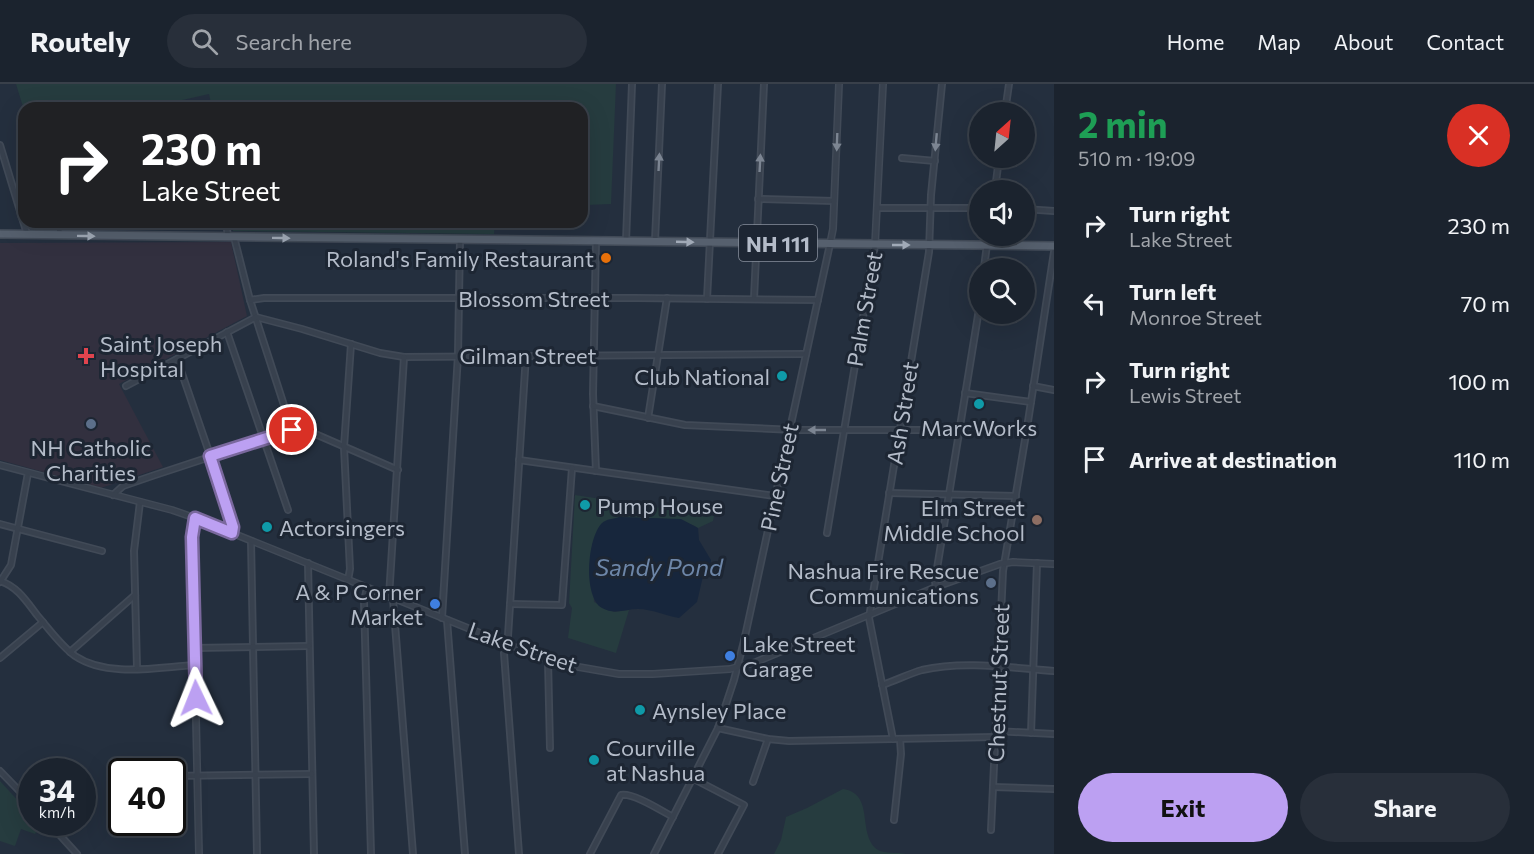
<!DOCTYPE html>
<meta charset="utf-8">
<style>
body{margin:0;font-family:Commissioner,sans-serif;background:#282f3a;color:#f1f3f6;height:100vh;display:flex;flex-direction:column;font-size:22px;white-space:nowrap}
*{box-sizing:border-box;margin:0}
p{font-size:20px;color:#a0a4aa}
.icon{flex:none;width:33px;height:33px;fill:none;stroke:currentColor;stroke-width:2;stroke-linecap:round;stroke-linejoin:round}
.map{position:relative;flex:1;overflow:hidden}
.drawer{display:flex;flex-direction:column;background:#1b232e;width:480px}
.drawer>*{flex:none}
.banner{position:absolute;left:18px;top:18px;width:570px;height:126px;border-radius:18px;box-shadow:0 6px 24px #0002,0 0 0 2px #39404a;background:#202124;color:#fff;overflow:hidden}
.needle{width:39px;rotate:27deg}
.tools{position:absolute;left:969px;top:18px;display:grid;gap:12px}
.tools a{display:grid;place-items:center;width:66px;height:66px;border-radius:50%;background:#1b232e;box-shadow:0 6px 24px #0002,0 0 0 2px #39404a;font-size:30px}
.speed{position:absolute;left:18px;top:674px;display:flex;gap:12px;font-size:30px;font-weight:700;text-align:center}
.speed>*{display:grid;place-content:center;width:78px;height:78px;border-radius:50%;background:#1b232e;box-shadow:0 6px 24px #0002,0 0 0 2px #39404a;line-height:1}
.speed small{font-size:15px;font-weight:400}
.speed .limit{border:3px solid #111;border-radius:9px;background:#fff;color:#111}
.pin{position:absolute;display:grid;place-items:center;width:51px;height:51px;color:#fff;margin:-26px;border:3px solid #fff;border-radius:50%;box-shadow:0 2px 6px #0007}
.me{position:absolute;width:66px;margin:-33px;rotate:358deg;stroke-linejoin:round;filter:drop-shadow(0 0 4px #0008)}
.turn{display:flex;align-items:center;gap:21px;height:126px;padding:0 24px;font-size:27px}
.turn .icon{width:78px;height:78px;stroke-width:2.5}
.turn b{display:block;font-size:42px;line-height:51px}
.round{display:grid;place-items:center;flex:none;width:63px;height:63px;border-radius:32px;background:#282f3a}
.summary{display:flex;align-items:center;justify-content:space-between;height:102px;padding:0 24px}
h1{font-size:36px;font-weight:700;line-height:45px;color:#1e9e55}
.primary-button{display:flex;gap:12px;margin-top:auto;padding:12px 24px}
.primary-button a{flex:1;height:69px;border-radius:36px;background:#bca0f2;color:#111;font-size:24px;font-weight:700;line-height:69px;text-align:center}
.primary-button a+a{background:#282f3a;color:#f1f3f6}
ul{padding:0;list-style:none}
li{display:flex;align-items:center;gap:18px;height:78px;padding:0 24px}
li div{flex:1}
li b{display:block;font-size:22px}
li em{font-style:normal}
header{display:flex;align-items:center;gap:36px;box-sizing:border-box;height:84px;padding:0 30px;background:#1b232e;border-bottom:2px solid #39404a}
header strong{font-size:28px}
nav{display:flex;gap:33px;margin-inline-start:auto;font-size:21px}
.search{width:420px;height:54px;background:#282f3a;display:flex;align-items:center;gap:15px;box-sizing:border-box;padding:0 21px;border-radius:33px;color:#a0a4aa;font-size:22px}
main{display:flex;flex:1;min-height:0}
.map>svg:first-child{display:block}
.medical{fill:#32303f}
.green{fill:#263c3f}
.water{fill:#17263c}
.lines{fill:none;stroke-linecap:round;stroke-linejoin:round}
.minor-casing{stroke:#414a57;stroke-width:8}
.tertiary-casing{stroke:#414a57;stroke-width:8}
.primary-casing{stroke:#414a57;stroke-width:10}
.minor{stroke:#38414e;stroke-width:4.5}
.tertiary{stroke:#38414e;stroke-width:5}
.primary{stroke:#56606e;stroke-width:7}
.oneway{fill:#7c8592}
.oneway2{fill:#a1aab7}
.route-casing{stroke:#7a689d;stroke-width:15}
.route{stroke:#bca0f2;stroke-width:10}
.food-dot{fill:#e8710a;stroke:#1d2633;stroke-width:2}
.health-dot{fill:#e0444e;stroke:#1d2633;stroke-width:2}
.culture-dot{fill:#0f9aa8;stroke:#1d2633;stroke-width:2}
.service-dot{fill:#5c6f8a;stroke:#1d2633;stroke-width:2}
.education-dot{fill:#8d6e63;stroke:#1d2633;stroke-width:2}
.shop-dot{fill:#3f7fe0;stroke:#1d2633;stroke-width:2}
.labels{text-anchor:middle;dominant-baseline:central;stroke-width:6;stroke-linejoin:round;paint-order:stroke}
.shield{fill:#1d2633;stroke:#878f9c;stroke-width:1.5}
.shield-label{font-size:21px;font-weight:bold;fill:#b4bcc9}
.poi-label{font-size:22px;fill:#b4bcc9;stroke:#1d2633;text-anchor:start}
.street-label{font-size:22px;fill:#b4bcc9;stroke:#1d2633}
.water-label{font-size:24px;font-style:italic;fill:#6d86a8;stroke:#1d2633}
</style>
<header>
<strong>Routely</strong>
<div class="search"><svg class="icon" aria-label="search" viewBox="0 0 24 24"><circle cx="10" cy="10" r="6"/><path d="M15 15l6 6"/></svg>Search here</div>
<nav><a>Home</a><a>Map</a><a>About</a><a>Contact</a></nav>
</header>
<main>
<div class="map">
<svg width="1054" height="770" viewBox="0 0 1054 770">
<rect width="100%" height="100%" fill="#242f3e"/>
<polygon class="medical" points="231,158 247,232 119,300 163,383 101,404 0,376 0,159"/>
<g class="green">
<polygon points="16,0 616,0 611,120 586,121 587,108 582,107 582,24 212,24 209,10 147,24 24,24 24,26"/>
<polygon points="232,138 495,138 494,150 233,147"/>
<path d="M575 411 714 432 713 437 698 444C677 430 643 436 619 433L593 459 591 467 594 518 614 528 629 526 616 569 568 554 572 524 569 519Z"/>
<polygon points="0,697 31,731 32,738 38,738 41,742 35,750 21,745 15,762 0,757"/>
<path d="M843 705C876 710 856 751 878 766 885 770 898 768 906 770H774L781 756 786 733 807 724Z"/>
</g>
<path class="water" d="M619 433 681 435 698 444 699 456 711 476 709 489 704 488 697 518 679 534C666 532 652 525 638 525 626 525 614 531 602 524 583 513 587 454 602 439 606 435 614 435 619 433Z"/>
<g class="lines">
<g class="minor-casing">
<g id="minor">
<polyline points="174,24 194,20 204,24"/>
<polyline points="1005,28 1009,0"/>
<polyline points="0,61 27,150"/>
<polyline points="902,74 935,77"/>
<polyline points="995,106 999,74"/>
<polyline points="758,115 834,117"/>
<polyline points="878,124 980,124"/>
<polyline points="1024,125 1054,127"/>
<polyline points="58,138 60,151"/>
<polyline points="226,138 228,153"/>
<polyline points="234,153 250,216 292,346"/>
<polyline points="596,157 593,310 596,387"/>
<polyline points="626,157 632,0"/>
<polyline points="655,157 662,0"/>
<polyline points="984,184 988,152"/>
<polyline points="707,215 718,0"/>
<polyline points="754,215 764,0"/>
<polyline points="250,216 264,214 637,214 818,216"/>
<polyline points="227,248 288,426"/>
<polyline points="177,275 232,435 232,449"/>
<polyline points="126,302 256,233 302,245 380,269 404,273 806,270"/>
<polyline points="1033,302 1054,306"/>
<polyline points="965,309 1031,318"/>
<polyline points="593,322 685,341 795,346 959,346"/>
<polyline points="648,334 667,214"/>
<polyline points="519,376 775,412"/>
<polyline points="889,409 1016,412"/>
<polyline points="113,411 123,402 152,392 292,346 313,349 398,386"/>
<polyline points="0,440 102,467"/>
<polyline points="827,449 875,161"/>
<polyline points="251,457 257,770"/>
<polyline points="308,479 314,770"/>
<polyline points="348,496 350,485 344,363 351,260"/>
<path d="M0 497C17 502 27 518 37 531 49 545 60 561 75 572 108 594 158 583 195 581"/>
<polyline points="0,498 11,481 28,389"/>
<polyline points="936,503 935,497 980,219"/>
<polyline points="367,504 364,517 371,770"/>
<polyline points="389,513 404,273"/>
<polyline points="393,515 413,770"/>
<polyline points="510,520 562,521 572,384"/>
<polyline points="442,534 458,271 460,155"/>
<polyline points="447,536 465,770"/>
<polyline points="194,564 309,562"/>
<polyline points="70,568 135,511"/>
<polyline points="0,574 43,538"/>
<polyline points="548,576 550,664"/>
<polyline points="137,584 134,467 140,418"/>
<path d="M882 601C895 597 908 590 922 586 964 576 1012 584 1054 587"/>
<polyline points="718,644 768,655 789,657 995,653"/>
<polyline points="996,647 1054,650"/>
<polyline points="1031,649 1037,479"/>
<polyline points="893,655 869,534 929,168 931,111 942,0"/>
<polyline points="0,687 32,720"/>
<polyline points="172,692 312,690"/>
<polyline points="692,694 744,721 718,770"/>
<polyline points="753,698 768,655"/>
<polyline points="993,703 1054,705"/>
<polyline points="894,736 901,670 900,655"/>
<polyline points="48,738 77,770"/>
<polyline points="991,746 1003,487 1027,344 1054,168"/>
<polyline points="519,770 504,569 508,552 526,271"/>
<path d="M590 770 621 711C634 709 660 726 673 733"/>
<polyline points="654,770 718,644 734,596 744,557 830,160"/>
</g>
</g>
<g class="tertiary-casing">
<g id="tertiary">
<polyline points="830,160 833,145 839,0"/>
<polyline points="875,161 883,0"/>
<polyline points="0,381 172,426 195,434 537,572 573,582 619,590 653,590 730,585 756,578 936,503 1000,480 1013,478 1054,480"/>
<polyline points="195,434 192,453 199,770"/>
</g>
</g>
<g class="primary-casing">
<polyline id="primary" points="0,150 1054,162"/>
</g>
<use href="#minor" class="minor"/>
<use href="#tertiary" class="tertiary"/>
<use href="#primary" class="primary"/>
</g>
<defs><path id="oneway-solid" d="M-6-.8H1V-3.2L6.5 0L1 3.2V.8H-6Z" transform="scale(1.5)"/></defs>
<g class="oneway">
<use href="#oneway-solid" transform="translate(837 58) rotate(92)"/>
<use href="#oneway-solid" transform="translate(936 58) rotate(95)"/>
<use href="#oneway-solid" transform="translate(659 78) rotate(-87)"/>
<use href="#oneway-solid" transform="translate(760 79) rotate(-87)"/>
<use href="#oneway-solid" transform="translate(817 346) rotate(-180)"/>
</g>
<g class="oneway2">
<use href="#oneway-solid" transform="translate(86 152) rotate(1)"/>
<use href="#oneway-solid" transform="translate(281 154) rotate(1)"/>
<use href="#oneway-solid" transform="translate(685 158) rotate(2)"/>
<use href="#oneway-solid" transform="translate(901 161)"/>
</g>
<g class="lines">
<g class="route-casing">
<polyline id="route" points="196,614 192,453 195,434 232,449 233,443 210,372 292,346"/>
</g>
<use href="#route" class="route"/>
</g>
<circle class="food-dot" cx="606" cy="174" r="6"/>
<path class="health-dot" d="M83 263h6v6h6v6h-6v6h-6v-6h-6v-6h6z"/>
<g class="culture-dot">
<circle cx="782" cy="292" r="6"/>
<circle cx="979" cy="320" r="6"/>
<circle cx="585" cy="421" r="6"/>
<circle cx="267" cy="443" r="6"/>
<circle cx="640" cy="626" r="6"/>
<circle cx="594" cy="676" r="6"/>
</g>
<g class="service-dot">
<circle cx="91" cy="340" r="6"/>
<circle cx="991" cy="499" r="6"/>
</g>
<circle class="education-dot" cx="1037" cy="436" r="6"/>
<g class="shop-dot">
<circle cx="435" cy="520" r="6"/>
<circle cx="730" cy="572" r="6"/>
</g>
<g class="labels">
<rect class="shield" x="739" y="141" width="78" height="36" rx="4.5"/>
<g class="shield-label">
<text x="778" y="159">NH 111</text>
</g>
<g class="poi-label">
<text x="594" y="174" text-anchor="end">Roland's Family Restaurant</text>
<text x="100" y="259">Saint Joseph<tspan x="100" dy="25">Hospital</tspan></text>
<text x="770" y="292" text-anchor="end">Club National</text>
<text x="979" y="343" text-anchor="middle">MarcWorks</text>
<text x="91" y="363" text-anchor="middle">NH Catholic<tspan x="91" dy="25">Charities</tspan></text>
<text x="597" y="421">Pump House</text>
<text x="1025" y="423" text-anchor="end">Elm Street<tspan x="1025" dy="25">Middle School</tspan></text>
<text x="279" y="443">Actorsingers</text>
<text x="979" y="486" text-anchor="end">Nashua Fire Rescue<tspan x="979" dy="25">Communications</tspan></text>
<text x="423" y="507" text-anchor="end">A &amp; P Corner<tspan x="423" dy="25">Market</tspan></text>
<text x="742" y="559">Lake Street<tspan x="742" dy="25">Garage</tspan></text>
<text x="652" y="626">Aynsley Place</text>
<text x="606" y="663">Courville<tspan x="606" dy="25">at Nashua</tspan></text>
</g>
<g class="street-label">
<text x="534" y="214">Blossom Street</text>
<text transform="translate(864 225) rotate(-80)">Palm Street</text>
<text x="528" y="271">Gilman Street</text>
<text transform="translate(902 329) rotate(-81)">Ash Street</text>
<text transform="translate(779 393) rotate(-78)">Pine Street</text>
<text transform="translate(523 563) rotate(19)">Lake Street</text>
<text transform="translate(998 599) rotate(-88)">Chestnut Street</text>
</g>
<g class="water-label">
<text x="659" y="482">Sandy Pond</text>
</g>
</g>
</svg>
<div class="tools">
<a><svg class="needle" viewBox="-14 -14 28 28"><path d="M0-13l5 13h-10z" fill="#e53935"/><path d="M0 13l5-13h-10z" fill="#a0a4aa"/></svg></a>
<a><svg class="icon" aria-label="sound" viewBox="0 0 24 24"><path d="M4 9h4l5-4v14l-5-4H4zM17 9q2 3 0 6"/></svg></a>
<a><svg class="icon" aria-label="search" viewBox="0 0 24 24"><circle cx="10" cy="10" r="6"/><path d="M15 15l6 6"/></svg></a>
</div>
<div class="speed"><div>34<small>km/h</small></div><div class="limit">40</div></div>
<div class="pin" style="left:292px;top:346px;background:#d93025"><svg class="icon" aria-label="arrive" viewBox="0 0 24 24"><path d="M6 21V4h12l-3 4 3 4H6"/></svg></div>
<svg class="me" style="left:196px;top:614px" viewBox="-20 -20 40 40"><path d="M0-17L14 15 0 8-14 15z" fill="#bca0f2" stroke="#fff" stroke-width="4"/></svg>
<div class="banner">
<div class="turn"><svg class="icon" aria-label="right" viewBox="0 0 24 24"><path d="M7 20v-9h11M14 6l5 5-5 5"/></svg><div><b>230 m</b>Lake Street</div></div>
</div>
</div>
<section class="drawer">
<div class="summary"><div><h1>2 min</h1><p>510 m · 19:09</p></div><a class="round" style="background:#d93025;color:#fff"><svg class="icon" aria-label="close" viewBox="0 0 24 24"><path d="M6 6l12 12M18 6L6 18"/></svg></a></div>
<ul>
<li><svg class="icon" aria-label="right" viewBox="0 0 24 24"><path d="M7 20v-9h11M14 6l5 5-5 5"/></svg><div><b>Turn right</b><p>Lake Street</p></div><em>230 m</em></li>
<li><svg class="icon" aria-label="left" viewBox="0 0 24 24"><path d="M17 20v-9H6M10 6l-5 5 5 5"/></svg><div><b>Turn left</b><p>Monroe Street</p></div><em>70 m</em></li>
<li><svg class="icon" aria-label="right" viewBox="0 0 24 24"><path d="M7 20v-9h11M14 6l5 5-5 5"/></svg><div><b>Turn right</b><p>Lewis Street</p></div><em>100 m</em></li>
<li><svg class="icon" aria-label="arrive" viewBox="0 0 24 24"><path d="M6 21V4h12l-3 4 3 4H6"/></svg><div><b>Arrive at destination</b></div><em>110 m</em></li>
</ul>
<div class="primary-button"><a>Exit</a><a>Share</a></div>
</section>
</main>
